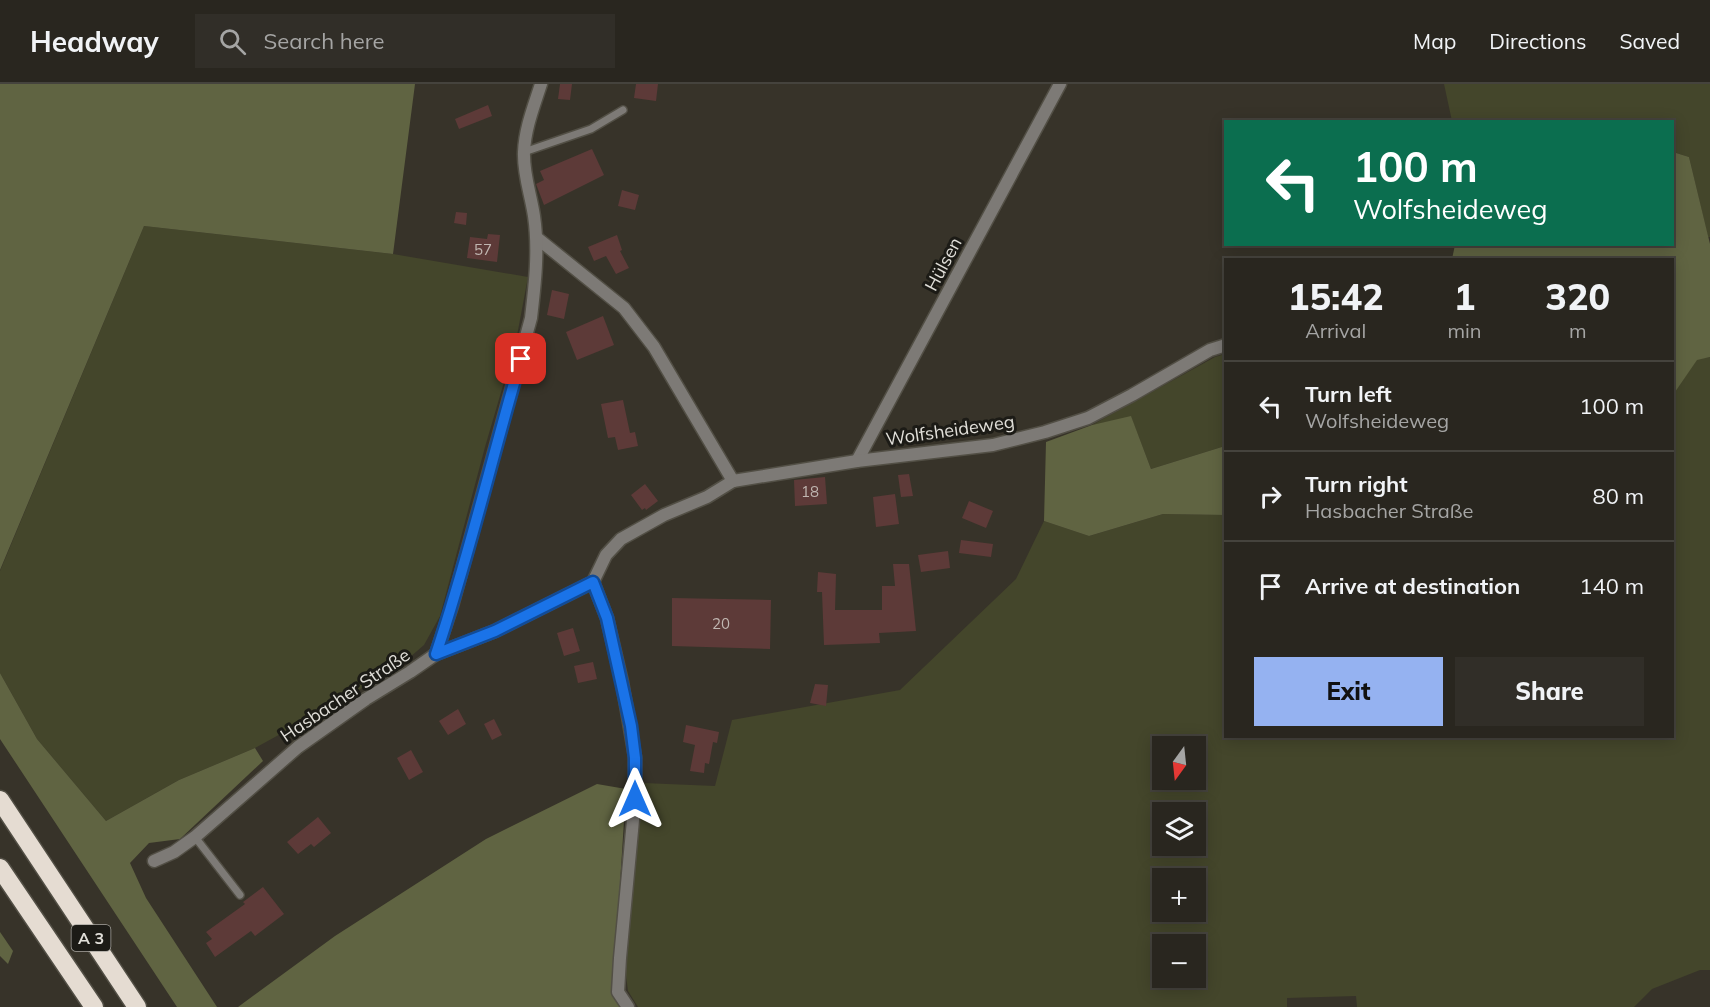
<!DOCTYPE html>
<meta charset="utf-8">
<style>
body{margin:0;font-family:Mulish,sans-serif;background:#312e28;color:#f1f3f6;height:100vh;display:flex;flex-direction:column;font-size:22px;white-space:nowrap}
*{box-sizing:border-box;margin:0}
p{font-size:20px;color:#a5a5a4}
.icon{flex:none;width:33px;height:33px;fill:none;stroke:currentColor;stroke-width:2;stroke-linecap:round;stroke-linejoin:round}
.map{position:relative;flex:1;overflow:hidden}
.side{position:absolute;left:1224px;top:174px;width:450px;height:480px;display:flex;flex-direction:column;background:#29261f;border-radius:0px;box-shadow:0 3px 15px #0003,0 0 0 2px #45433d}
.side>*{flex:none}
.hud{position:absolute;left:1224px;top:36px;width:450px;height:126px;border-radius:0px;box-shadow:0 3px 15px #0003,0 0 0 2px #45433d;background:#0b6e4f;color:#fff;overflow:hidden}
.needle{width:39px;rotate:195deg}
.tools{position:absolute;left:1152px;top:652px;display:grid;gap:12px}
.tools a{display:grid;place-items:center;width:54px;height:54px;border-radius:0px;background:#29261f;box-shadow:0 3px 15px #0003,0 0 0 2px #45433d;font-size:30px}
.pin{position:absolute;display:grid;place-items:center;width:51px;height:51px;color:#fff;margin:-26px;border-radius:12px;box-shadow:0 3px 9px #0006}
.me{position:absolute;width:66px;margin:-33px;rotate:0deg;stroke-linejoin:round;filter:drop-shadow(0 0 4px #0008)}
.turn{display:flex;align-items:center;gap:21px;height:126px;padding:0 30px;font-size:27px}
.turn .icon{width:78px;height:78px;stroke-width:2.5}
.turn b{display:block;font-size:42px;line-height:51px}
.eta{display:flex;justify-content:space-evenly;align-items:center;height:102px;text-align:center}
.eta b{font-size:36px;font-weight:800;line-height:42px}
.button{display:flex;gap:12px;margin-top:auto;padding:12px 30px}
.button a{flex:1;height:69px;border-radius:0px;background:#95b2f1;color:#111;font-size:24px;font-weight:800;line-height:69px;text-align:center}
.button a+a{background:#312e28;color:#f1f3f6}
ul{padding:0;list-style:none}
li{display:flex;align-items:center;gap:18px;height:90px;padding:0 30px;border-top:2px solid #45433d}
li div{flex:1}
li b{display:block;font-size:22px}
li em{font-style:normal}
header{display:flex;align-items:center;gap:36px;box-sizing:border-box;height:84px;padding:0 30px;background:#29261f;border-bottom:2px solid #45433d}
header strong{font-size:28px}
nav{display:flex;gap:33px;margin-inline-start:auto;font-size:21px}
.search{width:420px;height:54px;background:#312e28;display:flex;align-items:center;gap:15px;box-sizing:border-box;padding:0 21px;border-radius:0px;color:#a5a5a4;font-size:22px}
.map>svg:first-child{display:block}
.green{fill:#44462b;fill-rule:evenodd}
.forest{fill:#606442}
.building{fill:#5d3a38}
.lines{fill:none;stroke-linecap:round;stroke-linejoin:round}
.lane-casing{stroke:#524f45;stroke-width:10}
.street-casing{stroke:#524f45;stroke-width:15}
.highway-casing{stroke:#524f45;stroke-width:21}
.lane{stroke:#7d7a76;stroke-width:7}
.street{stroke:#7d7a76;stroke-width:12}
.highway{stroke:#e5dcd2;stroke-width:18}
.route-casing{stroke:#114b97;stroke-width:15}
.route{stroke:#1a73e8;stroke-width:10}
.labels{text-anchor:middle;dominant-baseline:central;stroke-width:6;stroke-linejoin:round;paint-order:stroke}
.number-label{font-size:15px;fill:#c0b6b1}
.shield{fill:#1c1b16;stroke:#a6a49e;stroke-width:1.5}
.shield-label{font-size:16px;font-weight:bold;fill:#e1dfd9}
.street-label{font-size:18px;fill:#e1dfd9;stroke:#1c1b16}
</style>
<header>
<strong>Headway</strong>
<div class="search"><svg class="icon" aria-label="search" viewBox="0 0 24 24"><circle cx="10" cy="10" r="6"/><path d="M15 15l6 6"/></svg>Search here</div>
<nav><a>Map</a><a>Directions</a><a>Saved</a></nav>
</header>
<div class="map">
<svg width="1710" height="923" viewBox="0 0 1710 923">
<rect width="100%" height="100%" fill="#373329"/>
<g class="green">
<polygon points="1444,0 1710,0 1710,153 1708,153 1689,73 1673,68 1672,38 1452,37"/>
<polygon points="144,142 393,170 528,193 516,257 485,363 440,532 424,561 402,580 335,620 255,664 179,696 106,737 37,655 0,589 0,487"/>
<polygon points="1225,270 1225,362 1151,385 1131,333 1092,341 1215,273"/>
<path d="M1710 273V886H1700L1652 905 1634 923H1357L1356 912 1287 914V923H638L628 907 624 875 643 699 715 702 732 636 900 606 1016 495 1044 437 1089 452 1163 430 1225 431 1226 652H1672L1673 311 1697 275ZM1162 663H1196V696H1162ZM1162 729H1196V762H1162ZM1162 795H1196V828H1162ZM1162 861H1196V894H1162Z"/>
</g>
<g class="forest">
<polygon points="0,0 415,0 393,170 144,142 0,486"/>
<polygon points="1673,68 1689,73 1710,160 1710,273 1697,276 1673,311 1672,176 1452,175 1455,161 1672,160"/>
<polygon points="1131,332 1151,385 1225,362 1225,431 1163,430 1089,452 1044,437 1046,358 1092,341"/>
<polygon points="0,589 37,655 106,737 179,696 255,664 263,677 180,755 149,759 130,779 146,814 217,923 177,923 0,655"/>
<polygon points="597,700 626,705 614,896 617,917 620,923 238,923 335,852 486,755"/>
<polygon points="0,848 13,867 8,880 0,872"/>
</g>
<g class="building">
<polygon points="560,0 572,0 570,16 558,15"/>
<polygon points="636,0 658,0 656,17 634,14"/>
<polygon points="488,21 492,32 459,45 455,35"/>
<polygon points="592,65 604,91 544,121 536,100 544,96 540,87"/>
<polygon points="622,106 639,111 635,126 618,122"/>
<polygon points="456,128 467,129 466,141 454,139"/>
<polygon points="488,150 500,151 497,178 467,174 470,153 487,155"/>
<polygon points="617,151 622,166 620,167 629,184 616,190 606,172 594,177 588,163"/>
<polygon points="552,206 569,210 564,235 547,231"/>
<polygon points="603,232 614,261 577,276 566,248"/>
<polygon points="623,316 630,349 635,348 638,362 618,366 615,353 608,354 601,320"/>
<polygon points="909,390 913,412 901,413 898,391"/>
<polygon points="825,393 827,420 795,422 794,396"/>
<polygon points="645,400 658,417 646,426 645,424 642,426 631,411"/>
<polygon points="895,410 899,440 876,443 873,413"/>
<polygon points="969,417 993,427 986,444 962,434"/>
<polygon points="961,456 993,460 991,473 959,469"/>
<polygon points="948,467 950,484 921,488 918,471"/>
<polygon points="893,480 909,480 916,547 879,549 880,559 824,561 822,508 817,508 818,488 836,490 835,526 882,526 882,502 895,502"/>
<polygon points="672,514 771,516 770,565 672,562"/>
<polygon points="573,544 580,567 564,572 557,549"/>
<polygon points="593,578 597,595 578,599 574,582"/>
<polygon points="815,600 828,601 826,622 810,619"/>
<polygon points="458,625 466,640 448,651 439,637"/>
<polygon points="494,635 502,651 492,656 484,640"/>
<polygon points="686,641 719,648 717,659 713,658 709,680 705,679 704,689 690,687 695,661 683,658"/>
<polygon points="411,666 423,688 409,696 397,674"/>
<polygon points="318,733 331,749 314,763 311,760 298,770 287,758"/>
<polygon points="263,803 284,830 255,852 251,847 215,873 206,859 212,855 206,848 245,820 243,818"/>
</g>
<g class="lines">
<g class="lane-casing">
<g id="lane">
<polyline points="524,68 591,45 623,26"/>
<polyline points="195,753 240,811"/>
</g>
</g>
<g class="street-casing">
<g id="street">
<polyline points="537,154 624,224 654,263 733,397"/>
<polyline points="857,377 1060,0"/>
<polyline points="593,498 607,534 622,598 635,673 635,715 620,874 618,908 628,923"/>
<path d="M436 570 452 522 531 234C535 200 539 166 534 132 531 111 523 90 524 68 525 44 534 22 541 0"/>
<polyline points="154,777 174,768 195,753 298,663 366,615 410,588 436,570 495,547 593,498 606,471 621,455 664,431 707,413 733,397 857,377 993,361 1045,348 1088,334 1132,311 1210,266 1226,261"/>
</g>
</g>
<g class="highway-casing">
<g id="highway">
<polyline points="0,716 137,923"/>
<polyline points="0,784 94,923"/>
</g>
</g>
<use href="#lane" class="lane"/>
<use href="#street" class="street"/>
<use href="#highway" class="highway"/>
</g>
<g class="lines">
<g class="route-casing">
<path id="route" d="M521 275C492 373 469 473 436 570L495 547 593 498 607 534 631 642 635 674V715"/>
</g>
<use href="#route" class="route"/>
</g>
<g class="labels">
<g class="number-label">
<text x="483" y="165">57</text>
<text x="810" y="407">18</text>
<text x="721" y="539">20</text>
</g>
<rect class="shield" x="71.5" y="841" width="39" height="26" rx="4.5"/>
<g class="shield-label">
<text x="91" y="854">A 3</text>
</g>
<g class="street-label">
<text transform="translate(943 180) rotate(-62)">Hülsen</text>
<text transform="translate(950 346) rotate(-8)">Wolfsheideweg</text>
<text transform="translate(345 611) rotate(-34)">Hasbacher Straße</text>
</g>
</g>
</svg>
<div class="tools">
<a><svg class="needle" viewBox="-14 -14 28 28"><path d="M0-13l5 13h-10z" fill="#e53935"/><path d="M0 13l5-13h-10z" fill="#a5a5a4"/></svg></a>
<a><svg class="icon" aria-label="layers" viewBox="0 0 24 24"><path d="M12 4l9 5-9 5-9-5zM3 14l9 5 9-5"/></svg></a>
<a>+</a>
<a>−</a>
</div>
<div class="pin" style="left:521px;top:275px;background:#d93025"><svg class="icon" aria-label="arrive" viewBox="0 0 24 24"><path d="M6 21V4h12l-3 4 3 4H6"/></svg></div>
<svg class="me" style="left:635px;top:715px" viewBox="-20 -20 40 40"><path d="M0-17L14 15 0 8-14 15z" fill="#1a73e8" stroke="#fff" stroke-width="4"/></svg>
<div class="hud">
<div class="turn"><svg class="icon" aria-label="left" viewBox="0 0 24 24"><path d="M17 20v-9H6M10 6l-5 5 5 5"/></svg><div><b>100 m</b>Wolfsheideweg</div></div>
</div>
<section class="side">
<div class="eta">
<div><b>15:42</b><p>Arrival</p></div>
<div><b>1</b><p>min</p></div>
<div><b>320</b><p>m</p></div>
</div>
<ul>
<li><svg class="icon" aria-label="left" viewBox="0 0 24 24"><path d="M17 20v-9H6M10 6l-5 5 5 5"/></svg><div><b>Turn left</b><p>Wolfsheideweg</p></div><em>100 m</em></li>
<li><svg class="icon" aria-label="right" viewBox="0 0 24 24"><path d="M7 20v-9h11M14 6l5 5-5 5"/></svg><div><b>Turn right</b><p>Hasbacher Straße</p></div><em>80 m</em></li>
<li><svg class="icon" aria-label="arrive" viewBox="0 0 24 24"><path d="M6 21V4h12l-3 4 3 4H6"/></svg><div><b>Arrive at destination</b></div><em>140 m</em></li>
</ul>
<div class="button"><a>Exit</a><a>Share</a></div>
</section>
</div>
